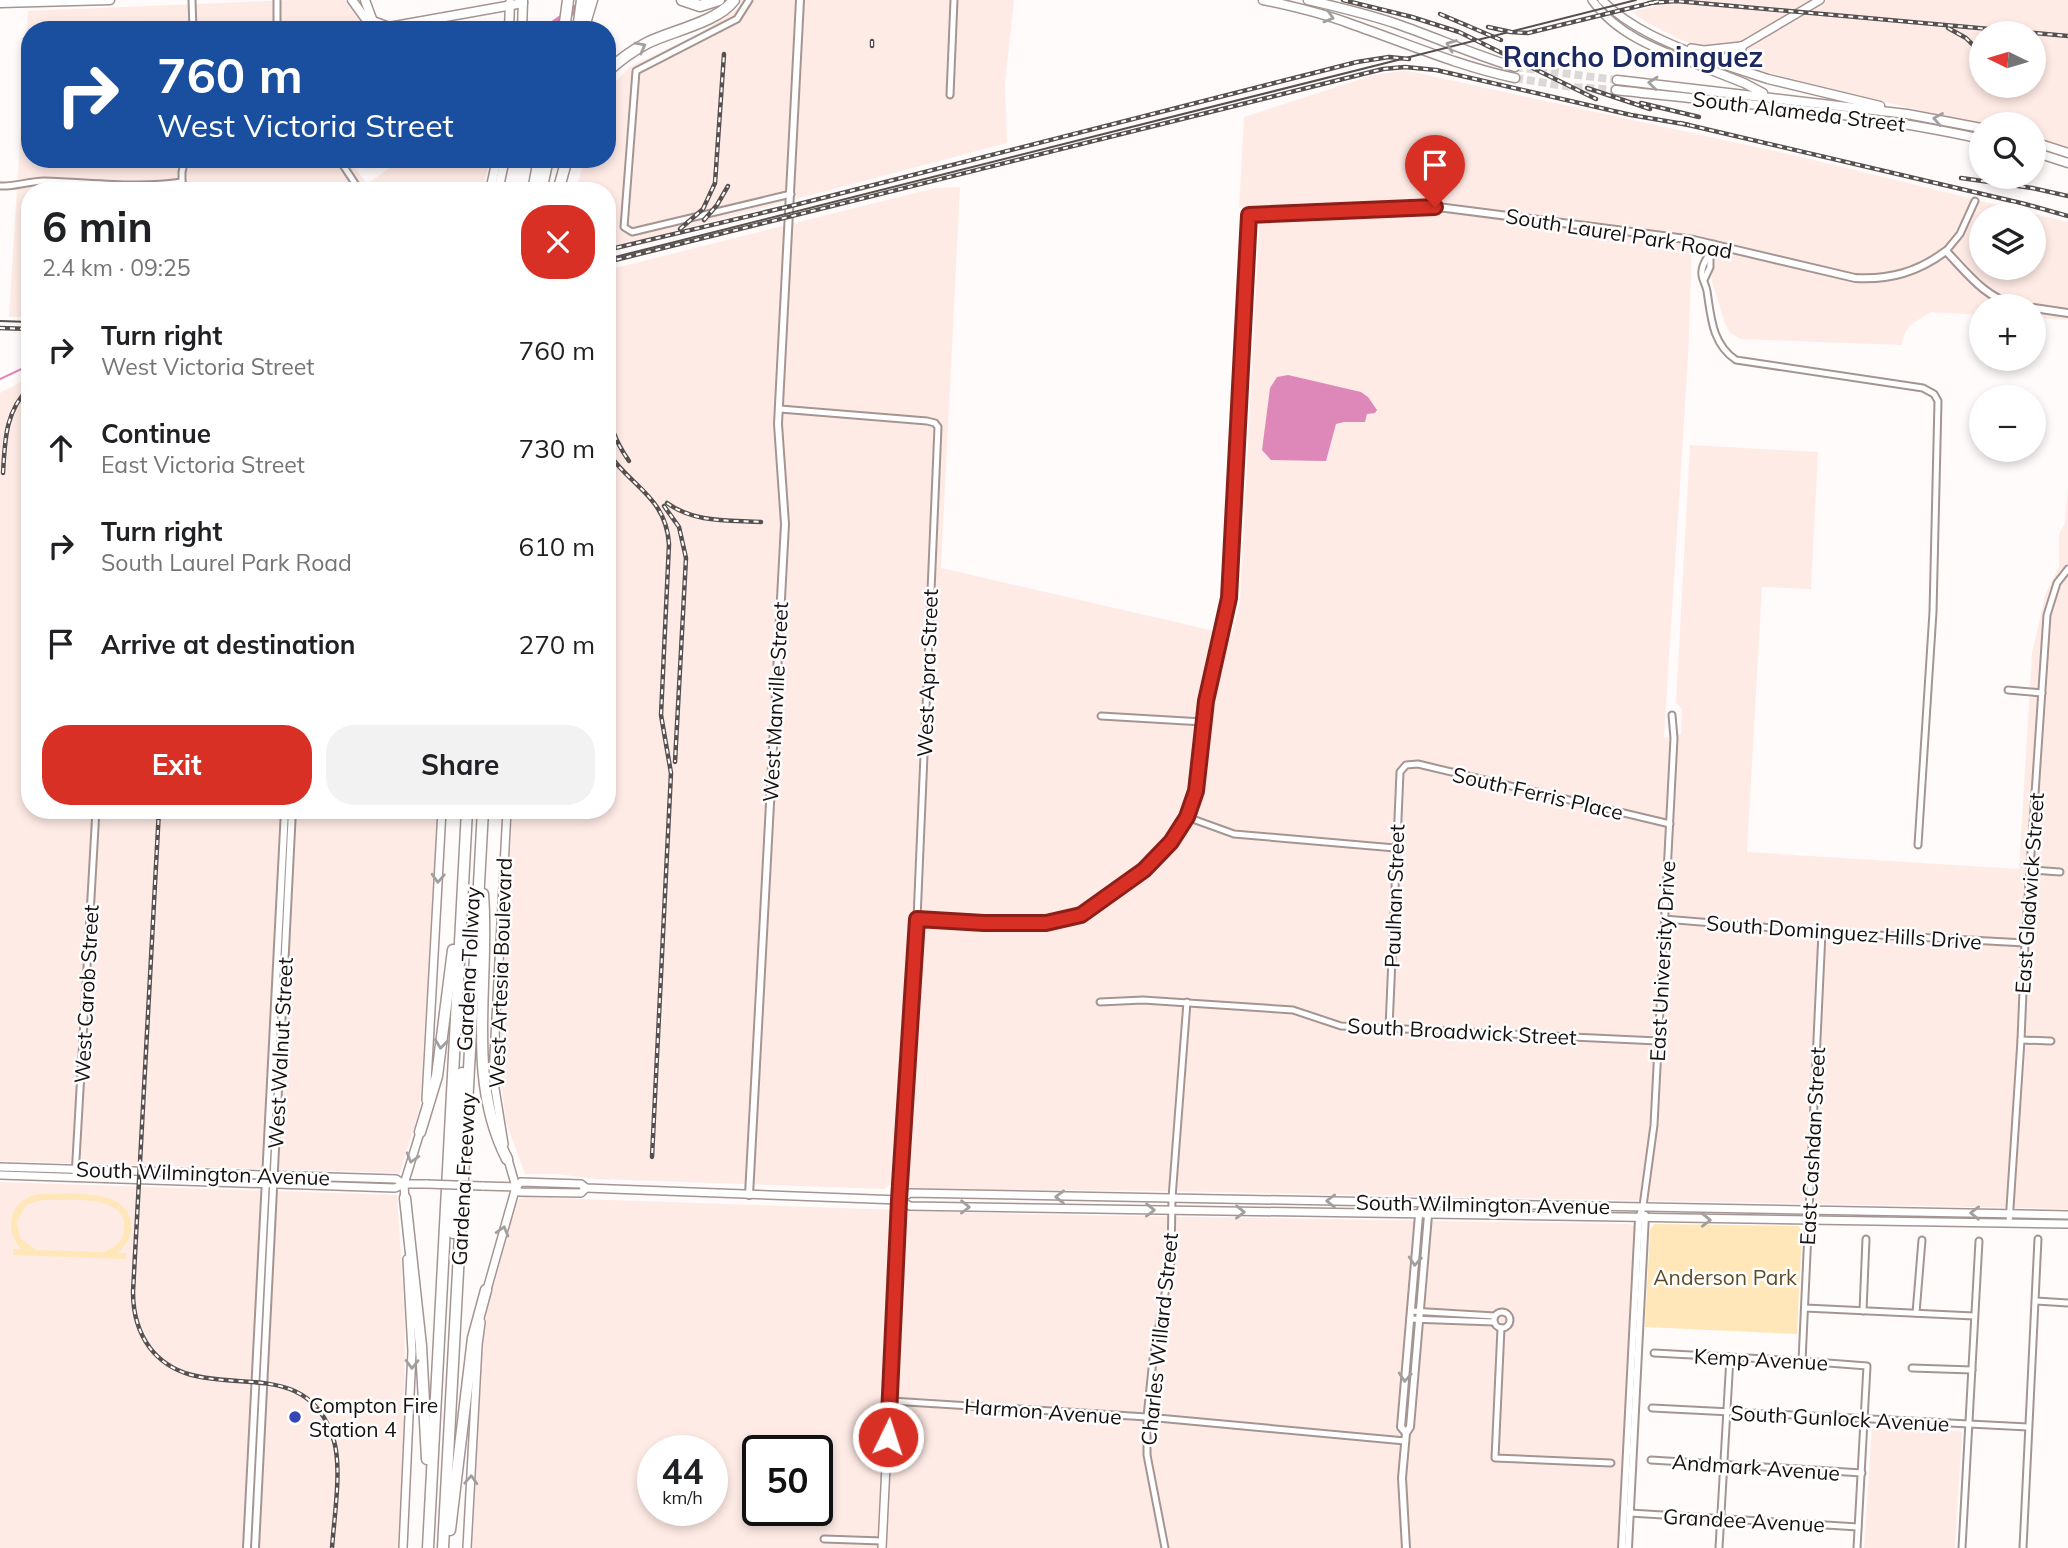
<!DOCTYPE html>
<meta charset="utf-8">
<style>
body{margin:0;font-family:Mulish,sans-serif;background:#f2f2f2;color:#202124;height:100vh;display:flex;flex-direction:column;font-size:26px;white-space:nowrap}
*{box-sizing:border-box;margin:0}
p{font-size:23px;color:#757577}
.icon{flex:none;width:38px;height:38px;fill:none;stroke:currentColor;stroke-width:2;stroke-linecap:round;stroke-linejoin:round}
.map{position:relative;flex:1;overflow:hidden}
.details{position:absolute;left:21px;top:182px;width:595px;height:637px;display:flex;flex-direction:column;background:#fff;border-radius:28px;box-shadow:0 4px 10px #0003}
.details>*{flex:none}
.top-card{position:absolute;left:21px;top:21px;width:595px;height:147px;border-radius:28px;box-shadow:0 4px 10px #0003;background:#1a4fa0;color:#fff;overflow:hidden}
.needle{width:46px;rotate:275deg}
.fabs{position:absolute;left:1969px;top:21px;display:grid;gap:14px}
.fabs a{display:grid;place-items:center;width:77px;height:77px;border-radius:50%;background:#fff;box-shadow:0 4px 10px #0003;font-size:35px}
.speed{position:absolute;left:637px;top:1435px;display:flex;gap:14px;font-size:35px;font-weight:700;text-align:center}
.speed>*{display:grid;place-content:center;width:91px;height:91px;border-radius:50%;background:#fff;box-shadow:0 4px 10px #0003;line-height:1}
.speed small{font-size:18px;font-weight:400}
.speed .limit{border:4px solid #111;border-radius:10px;background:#fff;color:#111}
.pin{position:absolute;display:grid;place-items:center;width:60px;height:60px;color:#fff;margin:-72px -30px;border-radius:50% 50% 50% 0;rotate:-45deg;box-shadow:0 0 7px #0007}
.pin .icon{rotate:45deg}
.me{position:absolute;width:77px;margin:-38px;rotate:4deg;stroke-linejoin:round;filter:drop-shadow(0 0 5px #0008)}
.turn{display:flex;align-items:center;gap:24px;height:147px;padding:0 21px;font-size:32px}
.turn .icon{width:91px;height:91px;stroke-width:2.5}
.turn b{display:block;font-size:49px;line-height:60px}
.round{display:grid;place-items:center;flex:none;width:74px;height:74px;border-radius:28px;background:#f2f2f2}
.overview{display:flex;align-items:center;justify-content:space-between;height:119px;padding:0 21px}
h1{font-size:42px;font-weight:700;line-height:52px}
.action{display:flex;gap:14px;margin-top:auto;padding:14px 21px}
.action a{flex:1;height:80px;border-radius:28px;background:#d93025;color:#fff;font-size:28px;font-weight:700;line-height:80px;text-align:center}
.action a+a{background:#f2f2f2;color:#202124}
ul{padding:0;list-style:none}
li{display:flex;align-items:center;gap:21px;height:98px;padding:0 21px}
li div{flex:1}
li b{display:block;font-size:26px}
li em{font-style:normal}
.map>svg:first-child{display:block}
.built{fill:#ffebe6;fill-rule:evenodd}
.green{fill:#ffe7b9;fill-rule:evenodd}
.water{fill:#dd88b9}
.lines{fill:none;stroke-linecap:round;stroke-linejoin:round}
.stream{stroke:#dd88b9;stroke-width:2}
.river{stroke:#dd88b9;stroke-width:8}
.primary-tunnel{stroke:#dbd8d7;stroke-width:8;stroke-dasharray:8 4;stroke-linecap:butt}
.minor-casing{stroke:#a49592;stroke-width:9}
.tertiary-casing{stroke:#a49592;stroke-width:10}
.secondary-casing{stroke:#a49592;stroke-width:10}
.primary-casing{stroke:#a49592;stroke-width:11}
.motorway-casing{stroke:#a49592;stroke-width:13}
.minor{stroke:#fff;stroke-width:5}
.tertiary{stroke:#fff;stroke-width:6}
.secondary{stroke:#fff;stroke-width:7}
.primary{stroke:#fff;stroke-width:8}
.motorway{stroke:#fff;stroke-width:10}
.tram{stroke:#56504f;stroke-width:2}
.rail-casing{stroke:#56504f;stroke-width:4.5}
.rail{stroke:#fff;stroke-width:2;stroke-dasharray:5;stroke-linecap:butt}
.secondary-bridge-casing{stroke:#a49592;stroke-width:10;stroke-linecap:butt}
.secondary-bridge{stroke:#fff;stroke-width:7}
.oneway{stroke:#a29f9f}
.route-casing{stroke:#8d1f18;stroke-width:18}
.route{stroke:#d93025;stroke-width:12}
.poi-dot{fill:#3446b8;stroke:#fff;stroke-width:2.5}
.labels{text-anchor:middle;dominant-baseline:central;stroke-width:5;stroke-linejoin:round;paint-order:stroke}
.street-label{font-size:21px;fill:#16100f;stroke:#fff}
.park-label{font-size:21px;fill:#5f4c26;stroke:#fff}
.poi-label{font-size:21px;fill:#16100f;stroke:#fff;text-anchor:start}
.district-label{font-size:28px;font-weight:bold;fill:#1d2860;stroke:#fff}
</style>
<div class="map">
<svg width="2068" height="1548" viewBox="0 0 2068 1548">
<rect width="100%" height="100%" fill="#fefbfa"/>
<g class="built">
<polygon points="291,0 344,0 353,5 372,30 30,30 30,159 349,159 367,184 402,159 490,159 482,191 30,191 30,317 9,317 28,11"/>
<polygon points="742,0 1014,0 1005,84 1007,143 607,249 607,191 575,191 585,159 607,159 607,99 615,82 631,66 701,33 738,8"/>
<path d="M1679 0H2068V149L2034 140V124H1981V126L1753 69 1679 39 1646 22 1632 12ZM1981 33H2034V86H1981Z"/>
<path d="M1404 70 1793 155 2068 222V320L2034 318V306H1981V315L1931 312 1910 325 1905 333 1901 345 1741 339 1730 333 1725 324 1711 278 1717 252 1692 248 1688 357 1664 738 1681 734 1682 709 1676 703 1690 445 1818 452 1811 589 1762 587 1747 852 2019 869 2032 653 2046 593 2059 567V534L2065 523 2068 487V1209L1160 1191 914 1189 909 1186 889 1185 884 1189 596 1179 557 1174H525L506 1122 499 1066 512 810H607V270L935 188 960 187 941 568 1232 635 1240 601 1260 208H1239L1244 117 1370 76ZM1981 215H2034V268H1981Z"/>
<polygon points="30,377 30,810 438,810 420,1107 400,1173 0,1161 0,393"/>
<polygon points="0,1182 397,1195 405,1318 404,1428 398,1548 0,1548"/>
<path d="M522 1197 1015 1214 1630 1224 1635 1227 1617 1548H471L483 1320 516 1202ZM653 1451H712V1510H653ZM758 1451H817V1510H758Z"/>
<polygon points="1872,1427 1959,1431 1962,1433 1955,1548 1864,1548"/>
</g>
<g class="green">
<path d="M40 1194C66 1195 128 1186 131 1224 132 1236 126 1245 118 1253H126V1259L13 1255V1249H21C2 1227 11 1198 40 1194ZM42 1200C65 1201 129 1192 124 1230 123 1242 114 1248 103 1252L36 1250 20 1238 17 1222 26 1205Z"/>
<polygon points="1654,1224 1799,1226 1802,1232 1797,1334 1645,1327 1650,1230"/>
</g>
<polygon class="water" points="1288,375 1361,392 1368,397 1377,410 1375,413 1367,414 1365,422 1344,422 1336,424 1326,461 1271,460 1262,450 1270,388 1277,377"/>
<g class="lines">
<polyline class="stream" points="0,379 30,365"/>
<polyline class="river" points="546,30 584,3"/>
<g class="primary-tunnel">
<polyline points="1515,67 1617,80"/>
<polyline points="1515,78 1571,87 1616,90"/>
</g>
<g class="minor-casing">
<g id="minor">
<polyline points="192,0 193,30"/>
<polyline points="277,0 277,30"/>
<polyline points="749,0 737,19 636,71 624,227 632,232 791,194"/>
<polyline points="950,95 954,0"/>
<polyline points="339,159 360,191"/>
<path d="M0 186C15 187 29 181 44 181 89 182 137 189 182 182"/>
<polyline points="182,191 182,172 185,159"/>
<path d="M1714 244C1711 253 1700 265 1702 275 1702 279 1706 285 1707 291 1711 317 1712 344 1736 360L1923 388 1934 394 1938 401 1933 612 1918 845"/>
<polyline points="1946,251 1960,234 1975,201"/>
<polyline points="1704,280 1710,267 1710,257"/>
<polyline points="780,409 927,421 935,423 938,427 917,919"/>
<polyline points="2008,690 2042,693"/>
<polyline points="1101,716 1203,722"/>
<polyline points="1187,817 1234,834 1395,848"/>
<polyline points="2031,870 2060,872"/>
<polyline points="1664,919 1822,932 2025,943"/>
<polyline points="1100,1002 1143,1000 1293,1010 1341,1026 1658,1041"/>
<polyline points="1389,1028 1400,772 1406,765 1418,764 1670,824"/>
<polyline points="2021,1040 2051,1041"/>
<polyline points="75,1177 96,810"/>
<polyline points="1643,1206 1654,1125 1674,738 1672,715"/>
<polyline points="2009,1223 2021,1040 2025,943 2047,615 2057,583 2068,569"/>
<polyline points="2036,1301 2068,1303"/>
<polyline points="1805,1308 1974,1316"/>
<polyline points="1411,1311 1495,1316"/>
<polyline points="1863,1311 1866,1239"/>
<circle cx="1502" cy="1320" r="8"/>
<polyline points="1916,1313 1922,1240"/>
<polyline points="1410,1319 1494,1322"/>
<polyline points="1501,1328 1495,1458 1611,1463"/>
<polyline points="1654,1353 1802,1361 1867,1366 1857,1548"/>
<polyline points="1802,1361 1822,932"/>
<polyline points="1912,1368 1972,1370"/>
<polyline points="891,1401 1147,1417 1405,1441"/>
<polyline points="1652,1408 2028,1427"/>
<polyline points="1651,1460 1862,1473"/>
<polyline points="1630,1513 1858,1527"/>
<polyline points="824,1539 882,1541"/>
<polyline points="1165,1548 1147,1455 1147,1417 1153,1359 1171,1261 1172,1198 1187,1002"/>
<polyline points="1719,1548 1730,1357"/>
<polyline points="1962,1548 1979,1241"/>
<polyline points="2023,1548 2038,1239"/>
</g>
</g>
<g class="tertiary-casing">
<g id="tertiary">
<polyline points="2034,308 2068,313"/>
<polyline points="749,1195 785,524 778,424 800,0"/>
<path d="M899 1200 917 919C951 921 984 923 1018 923 1029 923 1040 925 1050 923 1102 914 1176 854 1193 804 1203 772 1200 736 1206 703 1214 659 1227 617 1232 572L1249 214 1438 207 1694 240 1855 278C1890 280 1918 272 1946 251 1967 273 1986 299 2018 306"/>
<polyline points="1406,1433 1401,1427 1419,1215 1424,1203"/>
<polyline points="247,1548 285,810"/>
<polyline points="255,1548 292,810"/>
<polyline points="1406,1548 1402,1478 1406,1433 1410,1427 1427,1227 1428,1215 1424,1203"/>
<polyline points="1622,1548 1639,1219 1643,1206"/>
<polyline points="1628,1548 1645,1215"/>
</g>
</g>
<g class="secondary-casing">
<g id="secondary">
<path d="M1592 0C1619 38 1665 52 1706 68L1719 63 1742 46 1820 0"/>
<path d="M1602 0C1632 31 1678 47 1718 63"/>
<polyline points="1691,48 1704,50 1741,46"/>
<polyline points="426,1100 442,810"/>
<polyline points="504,1144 493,1076 507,810"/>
<polyline points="0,1167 396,1179 404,1184"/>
<polyline points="0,1175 395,1188 404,1184 427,1184"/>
<polyline points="482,1186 516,1187 521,1182 581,1184 586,1188 899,1200 910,1206 2068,1224"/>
<polyline points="516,1187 519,1192 581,1193 586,1188"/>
<polyline points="899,1200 910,1193 2068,1215"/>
<polyline points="405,1202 404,1184 421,1129"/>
<polyline points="486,1293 516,1187 507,1156"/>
<polyline points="403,1548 412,1351 407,1259"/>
<polyline points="467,1548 478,1345 481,1322"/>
<polyline points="882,1548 899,1200"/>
</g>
</g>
<g class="primary-casing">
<g id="primary">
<polyline points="352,0 365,18 389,27 523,3"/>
<polyline points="365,0 372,19"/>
<path d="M1263 0C1292 6 1322 13 1351 24 1406 43 1458 66 1515 78"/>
<path d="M1308 0C1338 7 1368 14 1397 24 1437 38 1475 55 1515 67"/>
<polyline points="0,3 110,0"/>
<polyline points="509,30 510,3"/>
<polyline points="522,30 523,0"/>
<polyline points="1742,46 1738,63 1747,69"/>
<polyline points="1719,63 1768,79 1880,106"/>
<polyline points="1706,68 1744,83 1763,93"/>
<polyline points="1617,80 1907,114 1981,128"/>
<path d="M1616 90C1738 104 1861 112 1981 139"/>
<polyline points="2034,142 2068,153"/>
<polyline points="2034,152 2068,163"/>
<polyline points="490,191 497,159"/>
<polyline points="498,191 505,159"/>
</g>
</g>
<g class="motorway-casing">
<g id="motorway">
<polyline points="682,0 700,6 719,0"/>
<polyline points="564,30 568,0"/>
<polyline points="578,30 582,0"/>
<polyline points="583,30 592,0"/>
<path d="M607 72C619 60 632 51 647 43 671 31 718 22 734 0"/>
<polyline points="533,191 539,159"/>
<polyline points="541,191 548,159"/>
<polyline points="558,191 567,159"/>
<path d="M483 894C490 982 465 1077 507 1159"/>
<polyline points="420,1132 437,1076 453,950"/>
<polyline points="405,1198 421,1346 427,1459"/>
<polyline points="453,1233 462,1073"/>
<polyline points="450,1530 473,1338 486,1290"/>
<polyline points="428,1548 467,810"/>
<polyline points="443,1548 483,810"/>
</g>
</g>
<use href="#minor" class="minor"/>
<use href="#tertiary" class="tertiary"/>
<use href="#secondary" class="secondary"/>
<use href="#primary" class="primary"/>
<use href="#motorway" class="motorway"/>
<g class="tram">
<polyline points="607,259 1636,0"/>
<polyline points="0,321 30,322"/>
</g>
<g class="rail-casing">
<g id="rail">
<polyline points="1343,0 1412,17 1459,32 1596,99"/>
<polyline points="1649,3 1676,1 2068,36"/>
<polyline points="1440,14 1501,40"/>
<polyline points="1488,27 1511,32 1528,33 1659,1"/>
<polyline points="1948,28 1966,38 1981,53"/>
<polyline points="872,46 872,41"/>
<polyline points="1587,88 1650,109"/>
<polyline points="1641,103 1699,117"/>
<polyline points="1680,123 2025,204 2068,216"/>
<polyline points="1961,178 2032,188 2068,196"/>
<polyline points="704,220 717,205 728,186"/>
<polyline points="680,229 703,209 715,183 724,54"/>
<polyline points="607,250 791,206 1357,62 1389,57 1409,59"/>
<polyline points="607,262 1383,69 1405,67 1436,70 1631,115 1689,125"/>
<polyline points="0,328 30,329"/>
<polyline points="612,362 612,359"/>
<path d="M609 396C607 422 615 441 629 461"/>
<path d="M607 451C629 486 666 496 669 544L661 715 671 773 652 1157"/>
<path d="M3 473C5 440 5 411 30 387"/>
<path d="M667 503C695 523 728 520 761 522"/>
<polyline points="664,506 679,527 686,558 675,762"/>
<path d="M159 810 133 1292C133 1312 138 1332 150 1348 200 1413 305 1342 334 1441 342 1469 334 1518 332 1548"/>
</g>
</g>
<use href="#rail" class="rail"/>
<g class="secondary-bridge-casing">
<polyline id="secondary-bridge" points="427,1184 482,1186"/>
</g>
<use href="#secondary-bridge" class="secondary-bridge"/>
</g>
<defs><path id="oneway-chevron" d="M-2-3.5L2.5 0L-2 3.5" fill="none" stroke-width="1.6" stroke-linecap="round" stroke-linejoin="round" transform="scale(1.75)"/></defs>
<g class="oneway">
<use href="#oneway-chevron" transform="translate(1329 17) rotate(17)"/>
<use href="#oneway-chevron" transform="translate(1451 45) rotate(-159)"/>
<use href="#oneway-chevron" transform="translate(641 47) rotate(-28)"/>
<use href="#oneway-chevron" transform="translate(1653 83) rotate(-174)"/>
<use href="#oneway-chevron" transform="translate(1938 119) rotate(-170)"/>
<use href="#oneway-chevron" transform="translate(438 878) rotate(93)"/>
<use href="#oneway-chevron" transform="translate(441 1044) rotate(97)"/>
<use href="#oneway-chevron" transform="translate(412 1158) rotate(107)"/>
<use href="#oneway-chevron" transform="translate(1060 1197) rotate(-179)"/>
<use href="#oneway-chevron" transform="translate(1331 1201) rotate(-179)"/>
<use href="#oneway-chevron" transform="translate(965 1207) rotate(1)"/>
<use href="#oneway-chevron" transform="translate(1150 1210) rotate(1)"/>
<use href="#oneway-chevron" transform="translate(1240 1212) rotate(1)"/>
<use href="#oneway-chevron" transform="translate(1975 1213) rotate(-179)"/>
<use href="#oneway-chevron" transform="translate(1706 1220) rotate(1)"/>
<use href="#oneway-chevron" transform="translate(503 1231) rotate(-74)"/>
<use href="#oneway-chevron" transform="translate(1415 1261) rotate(95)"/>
<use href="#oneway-chevron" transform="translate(412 1364) rotate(91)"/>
<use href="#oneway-chevron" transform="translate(1405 1377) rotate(94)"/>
<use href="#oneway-chevron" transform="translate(471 1480) rotate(-87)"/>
</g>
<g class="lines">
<g class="route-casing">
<polyline id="route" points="888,1437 899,1200 917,919 984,923 1046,923 1081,915 1144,870 1171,842 1187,817 1196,791 1206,701 1229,598 1249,215 1435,207"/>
</g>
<use href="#route" class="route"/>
</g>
<circle class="poi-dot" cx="295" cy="1417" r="7"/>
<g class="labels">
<g class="street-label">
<text transform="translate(1799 111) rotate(7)">South Alameda Street</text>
<text transform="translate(1619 233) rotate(9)">South Laurel Park Road</text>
<text transform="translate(927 673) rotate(-88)">West Apra Street</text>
<text transform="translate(775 702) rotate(-87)">West Manville Street</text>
<text transform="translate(1538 793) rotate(13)">South Ferris Place</text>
<text transform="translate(2029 893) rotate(-86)">East Gladwick Street</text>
<text transform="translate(1394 896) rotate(-88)">Paulhan Street</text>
<text transform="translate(1844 932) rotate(4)">South Dominguez Hills Drive</text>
<text transform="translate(1662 961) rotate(-87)">East University Drive</text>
<text transform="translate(468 969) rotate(-87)">Gardena Tollway</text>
<text transform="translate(500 973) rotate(-88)">West Artesia Boulevard</text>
<text transform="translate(86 994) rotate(-87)">West Carob Street</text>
<text transform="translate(1462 1031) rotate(3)">South Broadwick Street</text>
<text transform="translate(280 1053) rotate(-87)">West Walnut Street</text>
<text transform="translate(1812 1146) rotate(-87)">East Cashdan Street</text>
<text transform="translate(203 1173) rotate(2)">South Wilmington Avenue</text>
<text transform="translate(463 1179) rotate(-87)">Gardena Freeway</text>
<text transform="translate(1483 1204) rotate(1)">South Wilmington Avenue</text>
<text transform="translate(1159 1339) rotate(-84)">Charles Willard Street</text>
<text transform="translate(1761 1359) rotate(3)">Kemp Avenue</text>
<text transform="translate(1043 1411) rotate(4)">Harmon Avenue</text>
<text transform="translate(1840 1418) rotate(3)">South Gunlock Avenue</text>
<text transform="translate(1756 1467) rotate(4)">Andmark Avenue</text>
<text transform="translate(1744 1520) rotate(3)">Grandee Avenue</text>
</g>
<g class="park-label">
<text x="1725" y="1277">Anderson Park</text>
</g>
<g class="poi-label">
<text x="309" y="1405">Compton Fire<tspan x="309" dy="24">Station 4</tspan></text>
</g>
<g class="district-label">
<text x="1633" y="56">Rancho Dominguez</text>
</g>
</g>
</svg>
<div class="fabs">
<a><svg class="needle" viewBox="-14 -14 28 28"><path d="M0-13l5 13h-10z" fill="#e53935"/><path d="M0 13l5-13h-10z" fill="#757577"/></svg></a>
<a><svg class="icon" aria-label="search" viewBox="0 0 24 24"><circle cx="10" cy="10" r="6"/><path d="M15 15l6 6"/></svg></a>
<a><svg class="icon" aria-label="layers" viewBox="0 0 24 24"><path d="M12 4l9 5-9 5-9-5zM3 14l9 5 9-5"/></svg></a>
<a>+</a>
<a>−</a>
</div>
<div class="speed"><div>44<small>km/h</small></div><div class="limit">50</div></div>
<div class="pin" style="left:1435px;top:207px;background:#d93025"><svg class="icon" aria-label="arrive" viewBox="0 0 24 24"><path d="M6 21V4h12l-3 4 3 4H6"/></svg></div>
<svg class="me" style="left:888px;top:1437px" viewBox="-20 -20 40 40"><circle r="17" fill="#d93025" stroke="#fff" stroke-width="3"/><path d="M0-11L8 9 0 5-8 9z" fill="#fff"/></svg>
<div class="top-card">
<div class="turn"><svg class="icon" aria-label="right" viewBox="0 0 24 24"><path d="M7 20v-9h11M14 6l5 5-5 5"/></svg><div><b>760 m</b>West Victoria Street</div></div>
</div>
<section class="details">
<div class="overview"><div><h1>6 min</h1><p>2.4 km · 09:25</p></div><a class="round" style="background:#d93025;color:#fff"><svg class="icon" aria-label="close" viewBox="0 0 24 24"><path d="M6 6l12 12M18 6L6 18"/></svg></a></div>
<ul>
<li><svg class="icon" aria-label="right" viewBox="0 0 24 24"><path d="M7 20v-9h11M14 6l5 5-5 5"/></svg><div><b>Turn right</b><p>West Victoria Street</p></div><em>760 m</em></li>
<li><svg class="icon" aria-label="ahead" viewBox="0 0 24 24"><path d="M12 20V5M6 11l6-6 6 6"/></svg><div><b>Continue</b><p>East Victoria Street</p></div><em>730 m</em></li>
<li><svg class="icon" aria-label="right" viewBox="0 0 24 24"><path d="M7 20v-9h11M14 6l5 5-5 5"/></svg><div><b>Turn right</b><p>South Laurel Park Road</p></div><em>610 m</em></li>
<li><svg class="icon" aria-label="arrive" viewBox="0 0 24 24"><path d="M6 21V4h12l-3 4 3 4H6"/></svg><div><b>Arrive at destination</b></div><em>270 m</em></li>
</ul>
<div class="action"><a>Exit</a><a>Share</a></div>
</section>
</div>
